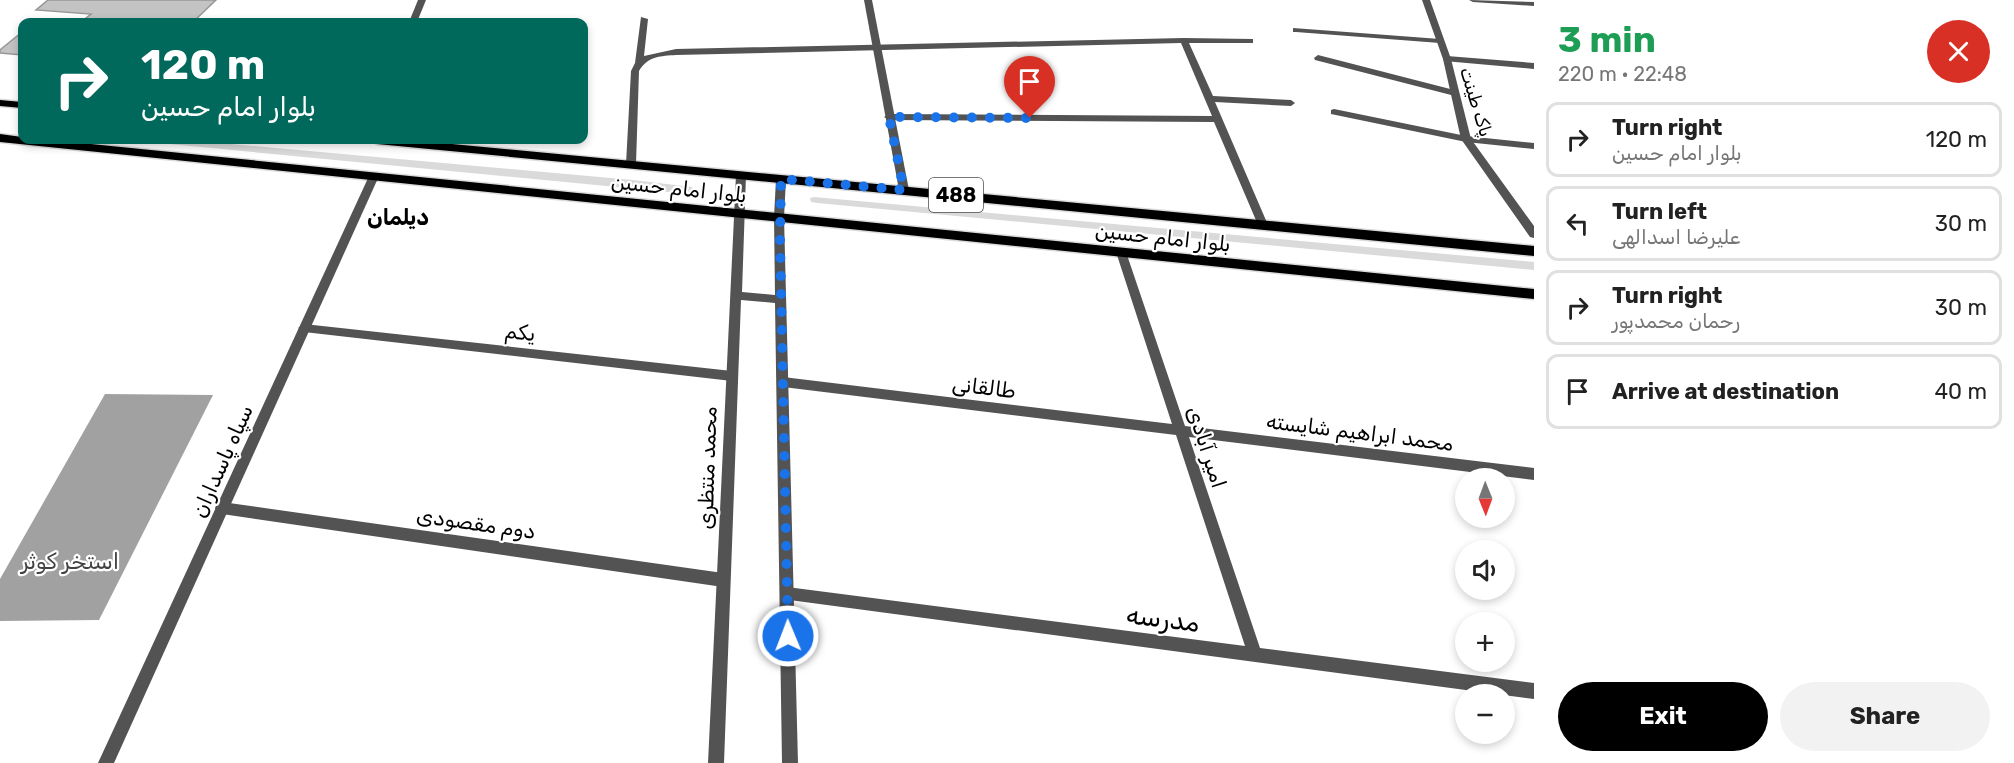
<!DOCTYPE html>
<meta charset="utf-8">
<style>
body{margin:0;font-family:Rubik,"Noto Sans Arabic",sans-serif;background:#f2f2f2;color:#222;height:100vh;display:flex;flex-direction:column;font-size:22px;white-space:nowrap}
*{box-sizing:border-box;margin:0}
p{font-size:20px;color:#767676}
.icon{flex:none;width:33px;height:33px;fill:none;stroke:currentColor;stroke-width:2;stroke-linecap:round;stroke-linejoin:round}
.map{position:relative;flex:1;overflow:hidden}
.sheet{display:flex;flex-direction:column;background:#fff;width:480px}
.sheet>*{flex:none}
.hud{position:absolute;left:18px;top:18px;width:570px;height:126px;border-radius:12px;box-shadow:0 3px 9px #0003;background:#00695c;color:#fff;overflow:hidden}
.needle{width:39px;rotate:179deg}
.fabs{position:absolute;left:1455px;top:468px;display:grid;gap:12px}
.fabs a{display:grid;place-items:center;width:60px;height:60px;border-radius:50%;background:#fff;box-shadow:0 3px 9px #0003;font-size:30px}
.pin{position:absolute;display:grid;place-items:center;width:51px;height:51px;color:#fff;margin:-62px -26px;border-radius:50% 50% 50% 0;rotate:-45deg;box-shadow:0 0 6px #0007}
.pin .icon{rotate:45deg}
.me{position:absolute;width:66px;margin:-33px;rotate:359deg;stroke-linejoin:round;filter:drop-shadow(0 0 4px #0008)}
.turn{display:flex;align-items:center;gap:21px;height:126px;padding:0 24px;font-size:27px}
.turn .icon{width:78px;height:78px;stroke-width:2.5}
.turn b{display:block;font-size:42px;line-height:51px}
.round{display:grid;place-items:center;flex:none;width:63px;height:63px;border-radius:32px;background:#f2f2f2}
.head{display:flex;align-items:center;justify-content:space-between;height:102px;padding:0 24px}
h1{font-size:36px;font-weight:700;line-height:45px;color:#1e9e55}
.button{display:flex;gap:12px;margin-top:auto;padding:12px 24px}
.button a{flex:1;height:69px;border-radius:36px;background:#000;color:#fff;font-size:24px;font-weight:700;line-height:69px;text-align:center}
.button a+a{background:#f2f2f2;color:#222}
ul{padding:0;list-style:none}
li{display:flex;align-items:center;gap:18px;height:75px;margin:0 12px 9px;padding:0 12px;border:3px solid #e0e0e0;border-radius:12px}
li div{flex:1}
li b{display:block;font-size:22px}
li em{font-style:normal}
main{display:flex;flex:1;min-height:0}
.map>svg:first-child{display:block}
.green{fill:#dadada}
.water{fill:#a1a1a1}
.building{fill:#c3c3c3;stroke:#979797;stroke-width:1.5}
.lines{fill:none;stroke-linecap:round;stroke-linejoin:round}
.primary-casing{stroke:#dbdbdb;stroke-width:3}
.minor{fill:#535353;fill-rule:evenodd}
.tertiary{fill:#535353;fill-rule:evenodd}
.primary{fill:#000;fill-rule:evenodd}
.route{stroke:#1a73e8;stroke-width:10;stroke-dasharray:0 18}
.labels{text-anchor:middle;dominant-baseline:central;stroke-width:4.5;stroke-linejoin:round;paint-order:stroke}
.far-street-label{font-size:18px;fill:#000;stroke:#fff}
.shield{fill:#fff;stroke:#4c4c4c;stroke-width:1.5}
.shield-label{font-size:20px;font-weight:bold;fill:#000}
.street-label{font-size:21px;fill:#000;stroke:#fff}
.neighbourhood-label{font-size:22px;font-weight:bold;fill:#000;stroke:#fff}
.water-label{font-size:22px;font-style:italic;fill:#424242;stroke:#fff}
.near-street-label{font-size:26px;fill:#000;stroke:#fff}
</style>
<main>
<div class="map">
<svg width="1534" height="763" viewBox="0 0 1534 763">
<rect width="100%" height="100%" fill="#fff"/>
<g class="green">
<polygon points="128,140 187,140 633,180 692,187 694,191 689,194"/>
<polygon points="814,197 1534,262 1534,270 817,203 811,202 810,198"/>
</g>
<polygon class="water" points="105,394 213,395 99,620 0,621 0,579"/>
<g class="building">
<polygon points="48,0 216,0 193,22 130,19 126,22 81,22 91,14 36,10"/>
<polygon points="22,32 22,55 0,53 0,50"/>
</g>
<g class="lines">
<g class="primary-casing">
<g id="primary">
<polygon points="0,100 22,102 22,108 0,106"/>
<polygon points="0,134 22,137 22,140 51,140 1534,289 1534,299 0,142"/>
<polygon points="371,140 410,140 1534,246 1534,256 377,144"/>
</g>
</g>
<g class="minor">
<polygon points="1469,0 1534,2 1534,6 1473,2"/>
<path d="M641 17 648 19 644 56 676 49 1184 38 1253 39V43H1189L1213 96 1291 100 1295 103 1291 106 1215 102 1268 225 1263 229 1258 225 1214 122 889 120 884 117 889 114 1212 116 1181 43 676 55C661 56 648 56 639 71L636 164 631 167 626 164 631 71 635 63Z"/>
<polygon points="1293,28 1440,39 1444,41 1440,43 1296,32 1293,32"/>
<polygon points="1318,55 1458,91 1459,93 1455,96 1315,60 1314,58"/>
<polygon points="1447,56 1534,63 1534,69 1444,61 1443,59"/>
<polygon points="1334,109 1466,136 1534,143 1534,149 1466,142 1331,114 1331,110"/>
<polygon points="1121,248 1126,252 1185,426 1534,468 1534,480 1189,437 1260,648 1534,683 1534,699 782,599 780,594 782,589 787,587 1245,646 1176,435 783,387 779,385 777,382 779,379 783,377 1172,424 1116,252"/>
<polygon points="304,324 732,371 736,373 738,376 736,379 732,381 304,332 298,328"/>
<polygon points="222,502 723,573 728,575 730,580 728,585 723,587 222,514 217,512 215,508 217,504"/>
</g>
<g class="tertiary">
<polygon points="418,0 426,0 417,22 409,22"/>
<polygon points="864,0 872,0 909,190 904,193 899,190"/>
<polygon points="1422,0 1430,0 1451,59 1471,139 1534,226 1534,238 1530,237 1461,139 1443,59"/>
<polygon points="741,172 746,175 742,292 775,295 774,217 776,179 781,176 786,179 784,217 798,763 782,763 775,303 741,300 724,763 708,763 736,175"/>
<polygon points="374,173 379,176 114,763 98,763 369,176"/>
</g>
<use href="#primary" class="primary"/>
</g>
<g class="lines">
<polyline class="route" points="788,636 780,238 781,179 904,190 889,117 1030,118"/>
</g>
<g class="labels">
<g class="far-street-label">
<text transform="translate(1476 102) rotate(73)">پاک طینت</text>
</g>
<rect class="shield" x="929" y="178" width="54" height="34" rx="4.5"/>
<g class="shield-label">
<text x="956" y="195">488</text>
</g>
<g class="street-label">
<text transform="translate(679 188) rotate(6)">بلوار امام حسین</text>
<text transform="translate(1163 237) rotate(6)">بلوار امام حسین</text>
<text transform="translate(520 332) rotate(6)">یکم</text>
<text transform="translate(984 387) rotate(7)">طالقانی</text>
<text transform="translate(1360 432) rotate(7)">محمد ابراهیم شایسته</text>
<text transform="translate(1207 447) rotate(72)">امیر آبادی</text>
<text transform="translate(222 461) rotate(-66)">سپاه پاسداران</text>
<text transform="translate(707 468) rotate(-88)">محمد منتظری</text>
<text transform="translate(476 523) rotate(8)">دوم مقصودی</text>
</g>
<g class="neighbourhood-label">
<text x="398" y="217">دیلمان</text>
</g>
<g class="water-label">
<text x="70" y="561">استخر کوثر</text>
</g>
<g class="near-street-label">
<text transform="translate(1163 619) rotate(7)">مدرسه</text>
</g>
</g>
</svg>
<div class="fabs">
<a><svg class="needle" viewBox="-14 -14 28 28"><path d="M0-13l5 13h-10z" fill="#e53935"/><path d="M0 13l5-13h-10z" fill="#767676"/></svg></a>
<a><svg class="icon" aria-label="sound" viewBox="0 0 24 24"><path d="M4 9h4l5-4v14l-5-4H4zM17 9q2 3 0 6"/></svg></a>
<a>+</a>
<a>−</a>
</div>
<div class="pin" style="left:1030px;top:118px;background:#d93025"><svg class="icon" aria-label="arrive" viewBox="0 0 24 24"><path d="M6 21V4h12l-3 4 3 4H6"/></svg></div>
<svg class="me" style="left:788px;top:636px" viewBox="-20 -20 40 40"><circle r="17" fill="#1a73e8" stroke="#fff" stroke-width="3"/><path d="M0-11L8 9 0 5-8 9z" fill="#fff"/></svg>
<div class="hud">
<div class="turn"><svg class="icon" aria-label="right" viewBox="0 0 24 24"><path d="M7 20v-9h11M14 6l5 5-5 5"/></svg><div><b>120 m</b>بلوار امام حسین</div></div>
</div>
</div>
<section class="sheet">
<div class="head"><div><h1>3 min</h1><p>220 m · 22:48</p></div><a class="round" style="background:#d93025;color:#fff"><svg class="icon" aria-label="close" viewBox="0 0 24 24"><path d="M6 6l12 12M18 6L6 18"/></svg></a></div>
<ul>
<li><svg class="icon" aria-label="right" viewBox="0 0 24 24"><path d="M7 20v-9h11M14 6l5 5-5 5"/></svg><div><b>Turn right</b><p>بلوار امام حسین</p></div><em>120 m</em></li>
<li><svg class="icon" aria-label="left" viewBox="0 0 24 24"><path d="M17 20v-9H6M10 6l-5 5 5 5"/></svg><div><b>Turn left</b><p>علیرضا اسدالهی</p></div><em>30 m</em></li>
<li><svg class="icon" aria-label="right" viewBox="0 0 24 24"><path d="M7 20v-9h11M14 6l5 5-5 5"/></svg><div><b>Turn right</b><p>رحمان محمدپور</p></div><em>30 m</em></li>
<li><svg class="icon" aria-label="arrive" viewBox="0 0 24 24"><path d="M6 21V4h12l-3 4 3 4H6"/></svg><div><b>Arrive at destination</b></div><em>40 m</em></li>
</ul>
<div class="button"><a>Exit</a><a>Share</a></div>
</section>
</main>
